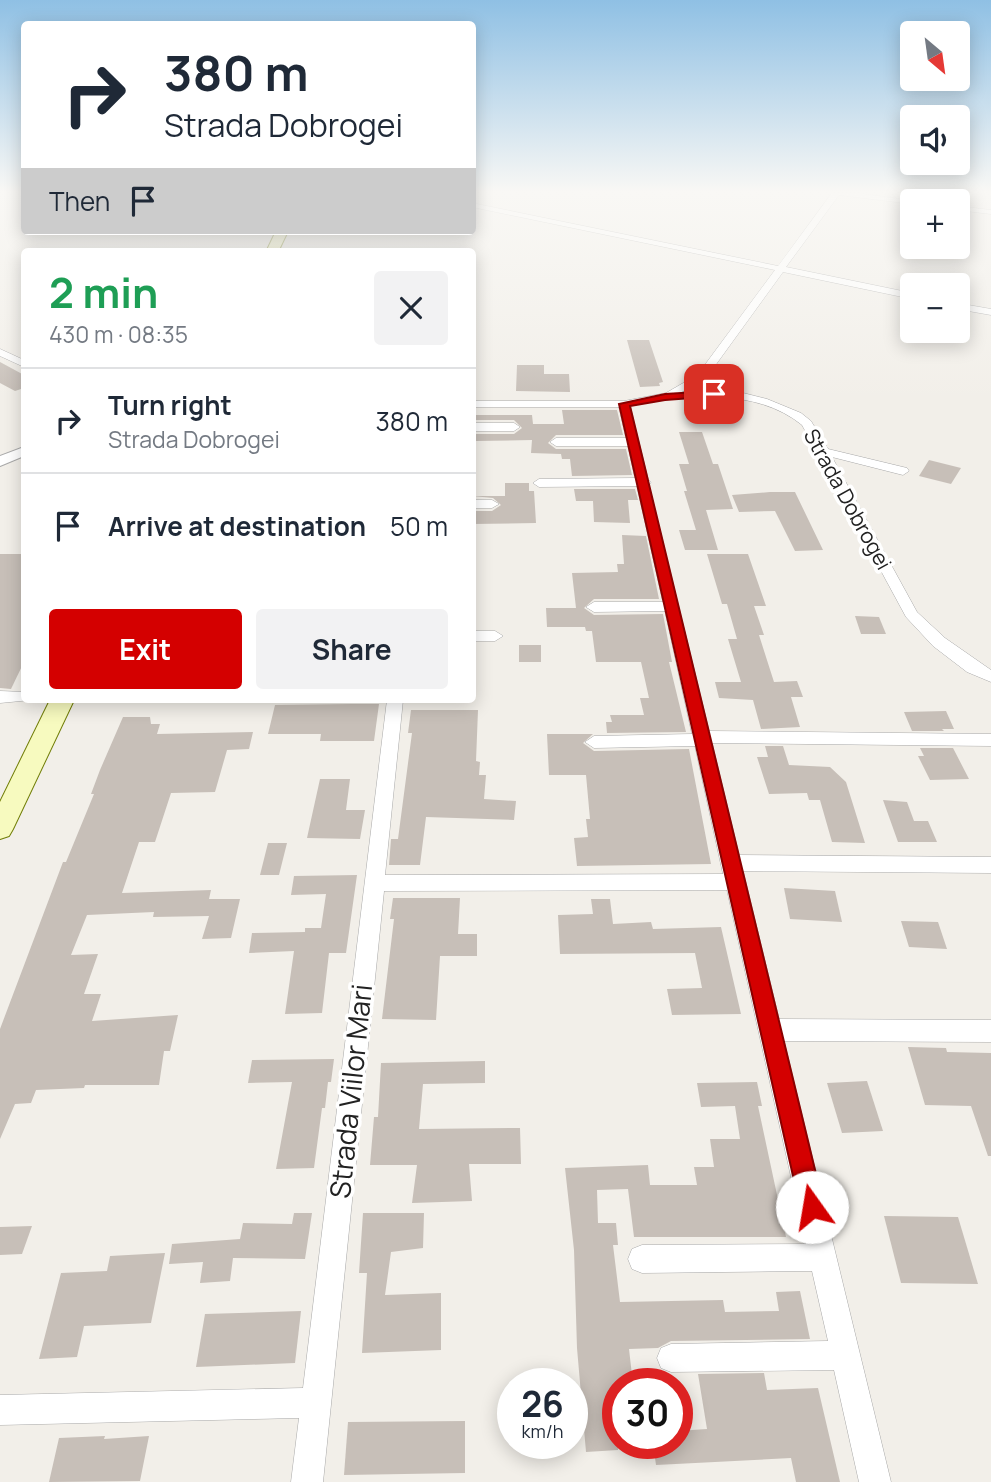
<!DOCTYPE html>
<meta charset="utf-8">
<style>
body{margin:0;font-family:Manrope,sans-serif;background:#f2f2f3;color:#1f2937;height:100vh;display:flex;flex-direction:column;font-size:26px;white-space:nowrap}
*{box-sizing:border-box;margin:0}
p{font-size:23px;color:#747a83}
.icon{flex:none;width:38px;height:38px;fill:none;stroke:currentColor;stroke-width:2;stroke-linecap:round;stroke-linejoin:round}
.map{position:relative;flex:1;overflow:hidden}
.side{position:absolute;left:21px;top:248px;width:455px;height:455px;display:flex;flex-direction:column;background:#fff;border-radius:7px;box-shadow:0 4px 18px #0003}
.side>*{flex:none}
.guide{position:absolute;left:21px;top:21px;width:455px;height:214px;border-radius:7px;box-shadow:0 4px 18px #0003;background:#fff;color:#1f2937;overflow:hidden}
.needle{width:46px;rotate:151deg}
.controls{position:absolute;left:900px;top:21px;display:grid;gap:14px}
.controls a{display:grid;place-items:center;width:70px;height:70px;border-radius:7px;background:#fff;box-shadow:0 4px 18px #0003;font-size:35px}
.speed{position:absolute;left:497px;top:1368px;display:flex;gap:14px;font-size:35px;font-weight:700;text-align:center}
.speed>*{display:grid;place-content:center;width:91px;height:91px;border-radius:50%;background:#fff;box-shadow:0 4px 18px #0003;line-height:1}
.speed small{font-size:18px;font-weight:400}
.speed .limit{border:10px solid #d22;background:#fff;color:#111}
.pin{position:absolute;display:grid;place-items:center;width:60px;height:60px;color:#fff;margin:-30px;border-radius:14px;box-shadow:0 4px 10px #0006}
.me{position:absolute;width:77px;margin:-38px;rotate:347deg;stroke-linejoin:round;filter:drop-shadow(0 0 5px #0008)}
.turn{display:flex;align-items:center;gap:24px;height:147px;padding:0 28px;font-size:32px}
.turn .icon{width:91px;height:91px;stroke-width:2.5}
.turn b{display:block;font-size:49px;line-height:60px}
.then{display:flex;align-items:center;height:66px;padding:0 28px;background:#0003;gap:14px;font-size:26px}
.round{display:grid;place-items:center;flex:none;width:74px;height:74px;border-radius:7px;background:#f2f2f3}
.head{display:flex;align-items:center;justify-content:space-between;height:119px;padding:0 28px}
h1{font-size:42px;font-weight:700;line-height:52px;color:#1e9e55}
.cta{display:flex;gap:14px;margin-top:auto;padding:14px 28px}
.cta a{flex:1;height:80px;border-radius:7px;background:#d40000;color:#fff;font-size:28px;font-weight:700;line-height:80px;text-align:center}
.cta a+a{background:#f2f2f3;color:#1f2937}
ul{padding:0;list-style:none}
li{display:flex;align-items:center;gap:21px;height:105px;padding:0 28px;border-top:2px solid #e0e1e3}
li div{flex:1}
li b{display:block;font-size:26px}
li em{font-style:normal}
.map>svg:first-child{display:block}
.building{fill:#c7bfb8}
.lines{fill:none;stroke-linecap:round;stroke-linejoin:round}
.minor-casing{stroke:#a9a9a9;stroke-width:1}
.tertiary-casing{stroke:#a9a9a9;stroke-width:2}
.secondary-casing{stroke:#707d05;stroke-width:2}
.minor{fill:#fff;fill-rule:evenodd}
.tertiary{fill:#fff;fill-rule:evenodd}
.secondary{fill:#f7fabf;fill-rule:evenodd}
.route{fill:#d40000;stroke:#8a0000;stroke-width:2}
.labels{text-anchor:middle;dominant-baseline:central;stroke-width:7;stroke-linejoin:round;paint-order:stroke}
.far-street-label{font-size:21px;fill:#222;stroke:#fff}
.near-street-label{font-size:28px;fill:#222;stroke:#fff}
</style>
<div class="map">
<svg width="991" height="1482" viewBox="0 0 991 1482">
<rect width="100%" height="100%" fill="#f2efe9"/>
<g class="building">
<polygon points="627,340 649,340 663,382 659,383 660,386 640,387"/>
<polygon points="0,362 24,375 24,388 15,391 0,383"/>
<polygon points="517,365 544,365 544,374 569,374 570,392 516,391"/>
<polygon points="562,410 617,410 623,435 556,435 548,443 556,449 626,449 632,475 572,476 570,459 562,459 561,454 531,453 532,440 476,441 476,434 514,434 522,428 514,420 476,420 476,415 532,415 533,424 564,424"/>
<polygon points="679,432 702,432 713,464 718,464 733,509 706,510 718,550 685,550 679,530 696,530 684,491 687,491 679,464 689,464"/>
<polygon points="929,460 961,468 951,484 919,476"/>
<polygon points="505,483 529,483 529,491 534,491 536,523 472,524 472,511 492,511 501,505 493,498 472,496 505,496"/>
<polygon points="574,489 635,489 638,500 628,500 630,523 594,522 593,501 576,501"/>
<polygon points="770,492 795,492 823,550 795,551 775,511 739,512 732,495"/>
<polygon points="622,535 646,536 659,599 594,599 584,608 594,615 663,614 672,662 669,662 686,732 607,733 606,722 612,722 610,715 644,715 640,698 649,698 641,662 596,662 592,631 586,631 585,627 547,627 546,608 576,608 572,573 618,572 617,564 624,564"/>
<polygon points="0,554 24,554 24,662 11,689 0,688"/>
<polygon points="707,554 748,554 766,606 754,606 764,635 759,635 774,682 797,681 803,697 791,697 800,727 761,729 753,700 719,698 715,682 741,682 728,639 737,639 727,604 722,604"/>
<polygon points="855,616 879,617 886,634 861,634"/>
<rect x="519" y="645" width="22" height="17"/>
<polygon points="351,704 379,704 374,741 320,741 321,734 268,734 275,705"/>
<polygon points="411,710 478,710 476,761 480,762 479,775 486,775 484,799 516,801 514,820 426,817 420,865 389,865 391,839 398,839 412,733 408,733"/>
<polygon points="946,711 954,729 942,729 944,731 912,731 904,712"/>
<polygon points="123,717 150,717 151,724 160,724 157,734 253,732 249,749 227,750 215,792 171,793 155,842 139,842 122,893 211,890 209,899 240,899 231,938 202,939 209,916 153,917 154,912 87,915 71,955 98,954 84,994 101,994 92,1021 178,1015 170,1051 164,1051 159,1085 85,1085 84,1088 36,1090 31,1103 15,1104 0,1139 0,1029 63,862 66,862 94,794 91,794 100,770"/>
<polygon points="547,734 593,734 583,743 594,751 689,749 711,864 577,866 574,838 588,837 586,819 590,819 586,775 549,775"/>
<polygon points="765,746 783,746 789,765 830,767 846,782 865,843 832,842 820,800 809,800 807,793 769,794 757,757 768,757"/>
<polygon points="920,748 953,748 969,779 930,780 918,756 924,756"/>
<polygon points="320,779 350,779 346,810 365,810 360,839 307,838"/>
<polygon points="883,800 907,802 914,821 928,821 937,842 898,842"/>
<polygon points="268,843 287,843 279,875 260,875"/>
<polygon points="357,875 346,953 329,953 322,1013 285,1014 294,951 249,953 252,933 305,932 305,928 321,928 326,894 291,895 294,876"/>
<polygon points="784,888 835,891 842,922 790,919"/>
<polygon points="393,898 460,898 458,934 477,934 477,956 440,956 436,1020 382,1019 394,919 390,919"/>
<polygon points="591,899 610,899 613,924 651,922 653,929 721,927 741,1014 672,1015 667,989 702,988 695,953 560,954 558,915 593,914"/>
<polygon points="901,921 938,922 947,949 909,947"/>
<polygon points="908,1047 946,1048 947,1052 991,1053 991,1156 988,1156 971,1106 925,1105"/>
<polygon points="334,1059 331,1082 328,1082 325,1108 322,1108 314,1168 276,1169 292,1082 248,1083 252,1060"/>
<polygon points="485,1061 485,1083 423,1084 419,1129 520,1128 521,1164 469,1164 472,1201 412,1203 417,1165 370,1165 374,1117 378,1117 381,1063"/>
<polygon points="867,1081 883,1131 842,1133 827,1083"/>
<polygon points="757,1082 762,1106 758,1106 786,1237 634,1237 628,1189 597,1190 598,1223 616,1223 618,1245 613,1245 620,1302 723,1300 725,1312 779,1311 776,1292 800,1291 810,1339 671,1341 658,1348 629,1349 633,1384 618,1384 618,1450 586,1452 577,1348 574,1250 565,1168 648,1165 650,1185 697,1185 694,1167 714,1167 710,1139 740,1139 735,1106 701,1107 697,1083"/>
<polygon points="294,1213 312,1213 305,1259 233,1258 230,1281 200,1283 203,1262 169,1264 172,1244 240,1239 243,1223 292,1224"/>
<polygon points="363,1213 424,1213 423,1248 391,1252 385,1295 441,1293 441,1350 362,1353 367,1273 359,1273"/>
<polygon points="884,1216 958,1217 978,1284 901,1283"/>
<polygon points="32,1226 22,1254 0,1255 0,1227"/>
<polygon points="165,1253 151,1323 84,1326 77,1357 39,1359 61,1273 107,1271 110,1256"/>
<polygon points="301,1311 295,1363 196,1367 205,1314"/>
<polygon points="764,1373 767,1390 818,1388 840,1482 796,1482 791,1458 656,1465 653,1444 677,1444 677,1431 707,1429 698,1374"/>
<polygon points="465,1421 465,1473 344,1475 348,1422"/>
<polygon points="105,1436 104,1439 149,1436 140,1481 49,1482 59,1438"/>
</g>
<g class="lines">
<g class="minor-casing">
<g id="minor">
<path d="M832 193H856L915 201H912V204L839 195 786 267 912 293V299L783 272 712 370 682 392H739L767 399 801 413 811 421 828 449 907 468 909 471 903 475 832 457 917 612 945 638 991 670V682L967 672 933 646 906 617 802 425C755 387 686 395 630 406L648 479 651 482 649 485 709 731 991 734V746L712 743 739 855 991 857V873L743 871 779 1019 991 1020V1042L784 1041 891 1482H859L834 1370 671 1372 661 1368 657 1358 661 1348 671 1344 828 1341 812 1271 642 1273 632 1269 628 1259 632 1249 642 1245 806 1244 727 890 384 891 323 1482H291L299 1418 0 1425V1395L303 1388 387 700H403L385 875 723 874 695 746 594 748 585 742 594 736 692 734 665 611 594 612 586 607 594 602H663L637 486 539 487 533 483 539 479 635 478 628 446H556L550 442 556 438H626L619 407H472V401H624L666 393 685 382 704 366 775 270 472 207V203L778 266Z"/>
<polygon points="957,206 991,210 991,214 957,210"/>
<polygon points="957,303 991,309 991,315 957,309"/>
<polygon points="0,349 24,360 24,367 0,356"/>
<polygon points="472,423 514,423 520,427 514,431 472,431"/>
<polygon points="472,500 492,500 499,504 492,508 472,508"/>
<polygon points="472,631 495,631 503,636 495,641 472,641"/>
<polygon points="0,691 24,692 24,700 31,700 0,703"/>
</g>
</g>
<g class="tertiary-casing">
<polygon id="tertiary" points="24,447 24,456 0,466 0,456"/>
</g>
<g class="secondary-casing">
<g id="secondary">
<polygon points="276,231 288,231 278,252 266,252"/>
<polygon points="50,700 74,700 13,829 9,836 0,839 0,802"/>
</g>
</g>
<use href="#minor" class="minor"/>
<use href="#tertiary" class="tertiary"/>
<use href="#secondary" class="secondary"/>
</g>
<linearGradient id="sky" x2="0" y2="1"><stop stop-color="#8fc0e4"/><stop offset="0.48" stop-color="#f9f8f5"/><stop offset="1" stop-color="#f9f8f5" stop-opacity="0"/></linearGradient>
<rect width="991" height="400" fill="url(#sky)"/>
<polygon class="route" points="714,391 718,392 718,396 665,400 630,406 824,1207 820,1215 812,1219 804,1215 800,1207 619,404 665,394"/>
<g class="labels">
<g class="far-street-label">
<text transform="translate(848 499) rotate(61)">Strada Dobrogei</text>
</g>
<g class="near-street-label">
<text transform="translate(350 1091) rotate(-84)">Strada Viilor Mari</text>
</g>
</g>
</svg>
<div class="controls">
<a><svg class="needle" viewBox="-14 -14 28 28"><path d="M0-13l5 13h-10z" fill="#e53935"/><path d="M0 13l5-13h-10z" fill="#747a83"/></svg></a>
<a><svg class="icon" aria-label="sound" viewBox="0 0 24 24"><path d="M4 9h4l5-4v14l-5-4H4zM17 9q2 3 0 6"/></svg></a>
<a>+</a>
<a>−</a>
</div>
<div class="speed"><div>26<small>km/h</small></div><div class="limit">30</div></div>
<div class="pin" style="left:714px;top:394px;background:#d93025"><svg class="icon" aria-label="arrive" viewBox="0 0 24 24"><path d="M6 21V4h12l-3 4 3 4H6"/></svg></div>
<svg class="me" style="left:812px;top:1207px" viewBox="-20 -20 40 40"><circle r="19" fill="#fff"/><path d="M0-13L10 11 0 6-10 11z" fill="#d40000"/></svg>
<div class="guide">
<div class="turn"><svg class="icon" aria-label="right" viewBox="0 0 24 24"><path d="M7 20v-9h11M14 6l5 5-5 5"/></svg><div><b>380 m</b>Strada Dobrogei</div></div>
<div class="then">Then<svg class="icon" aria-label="arrive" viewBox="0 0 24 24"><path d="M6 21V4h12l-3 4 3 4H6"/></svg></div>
</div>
<section class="side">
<div class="head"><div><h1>2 min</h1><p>430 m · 08:35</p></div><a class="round"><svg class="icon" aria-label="close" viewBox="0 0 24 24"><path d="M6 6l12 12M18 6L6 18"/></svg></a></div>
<ul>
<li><svg class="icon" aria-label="right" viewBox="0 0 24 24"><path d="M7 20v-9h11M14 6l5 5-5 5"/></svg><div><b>Turn right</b><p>Strada Dobrogei</p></div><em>380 m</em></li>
<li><svg class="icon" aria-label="arrive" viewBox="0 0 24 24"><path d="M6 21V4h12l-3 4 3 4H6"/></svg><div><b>Arrive at destination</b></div><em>50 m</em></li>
</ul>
<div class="cta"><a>Exit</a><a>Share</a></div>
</section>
</div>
